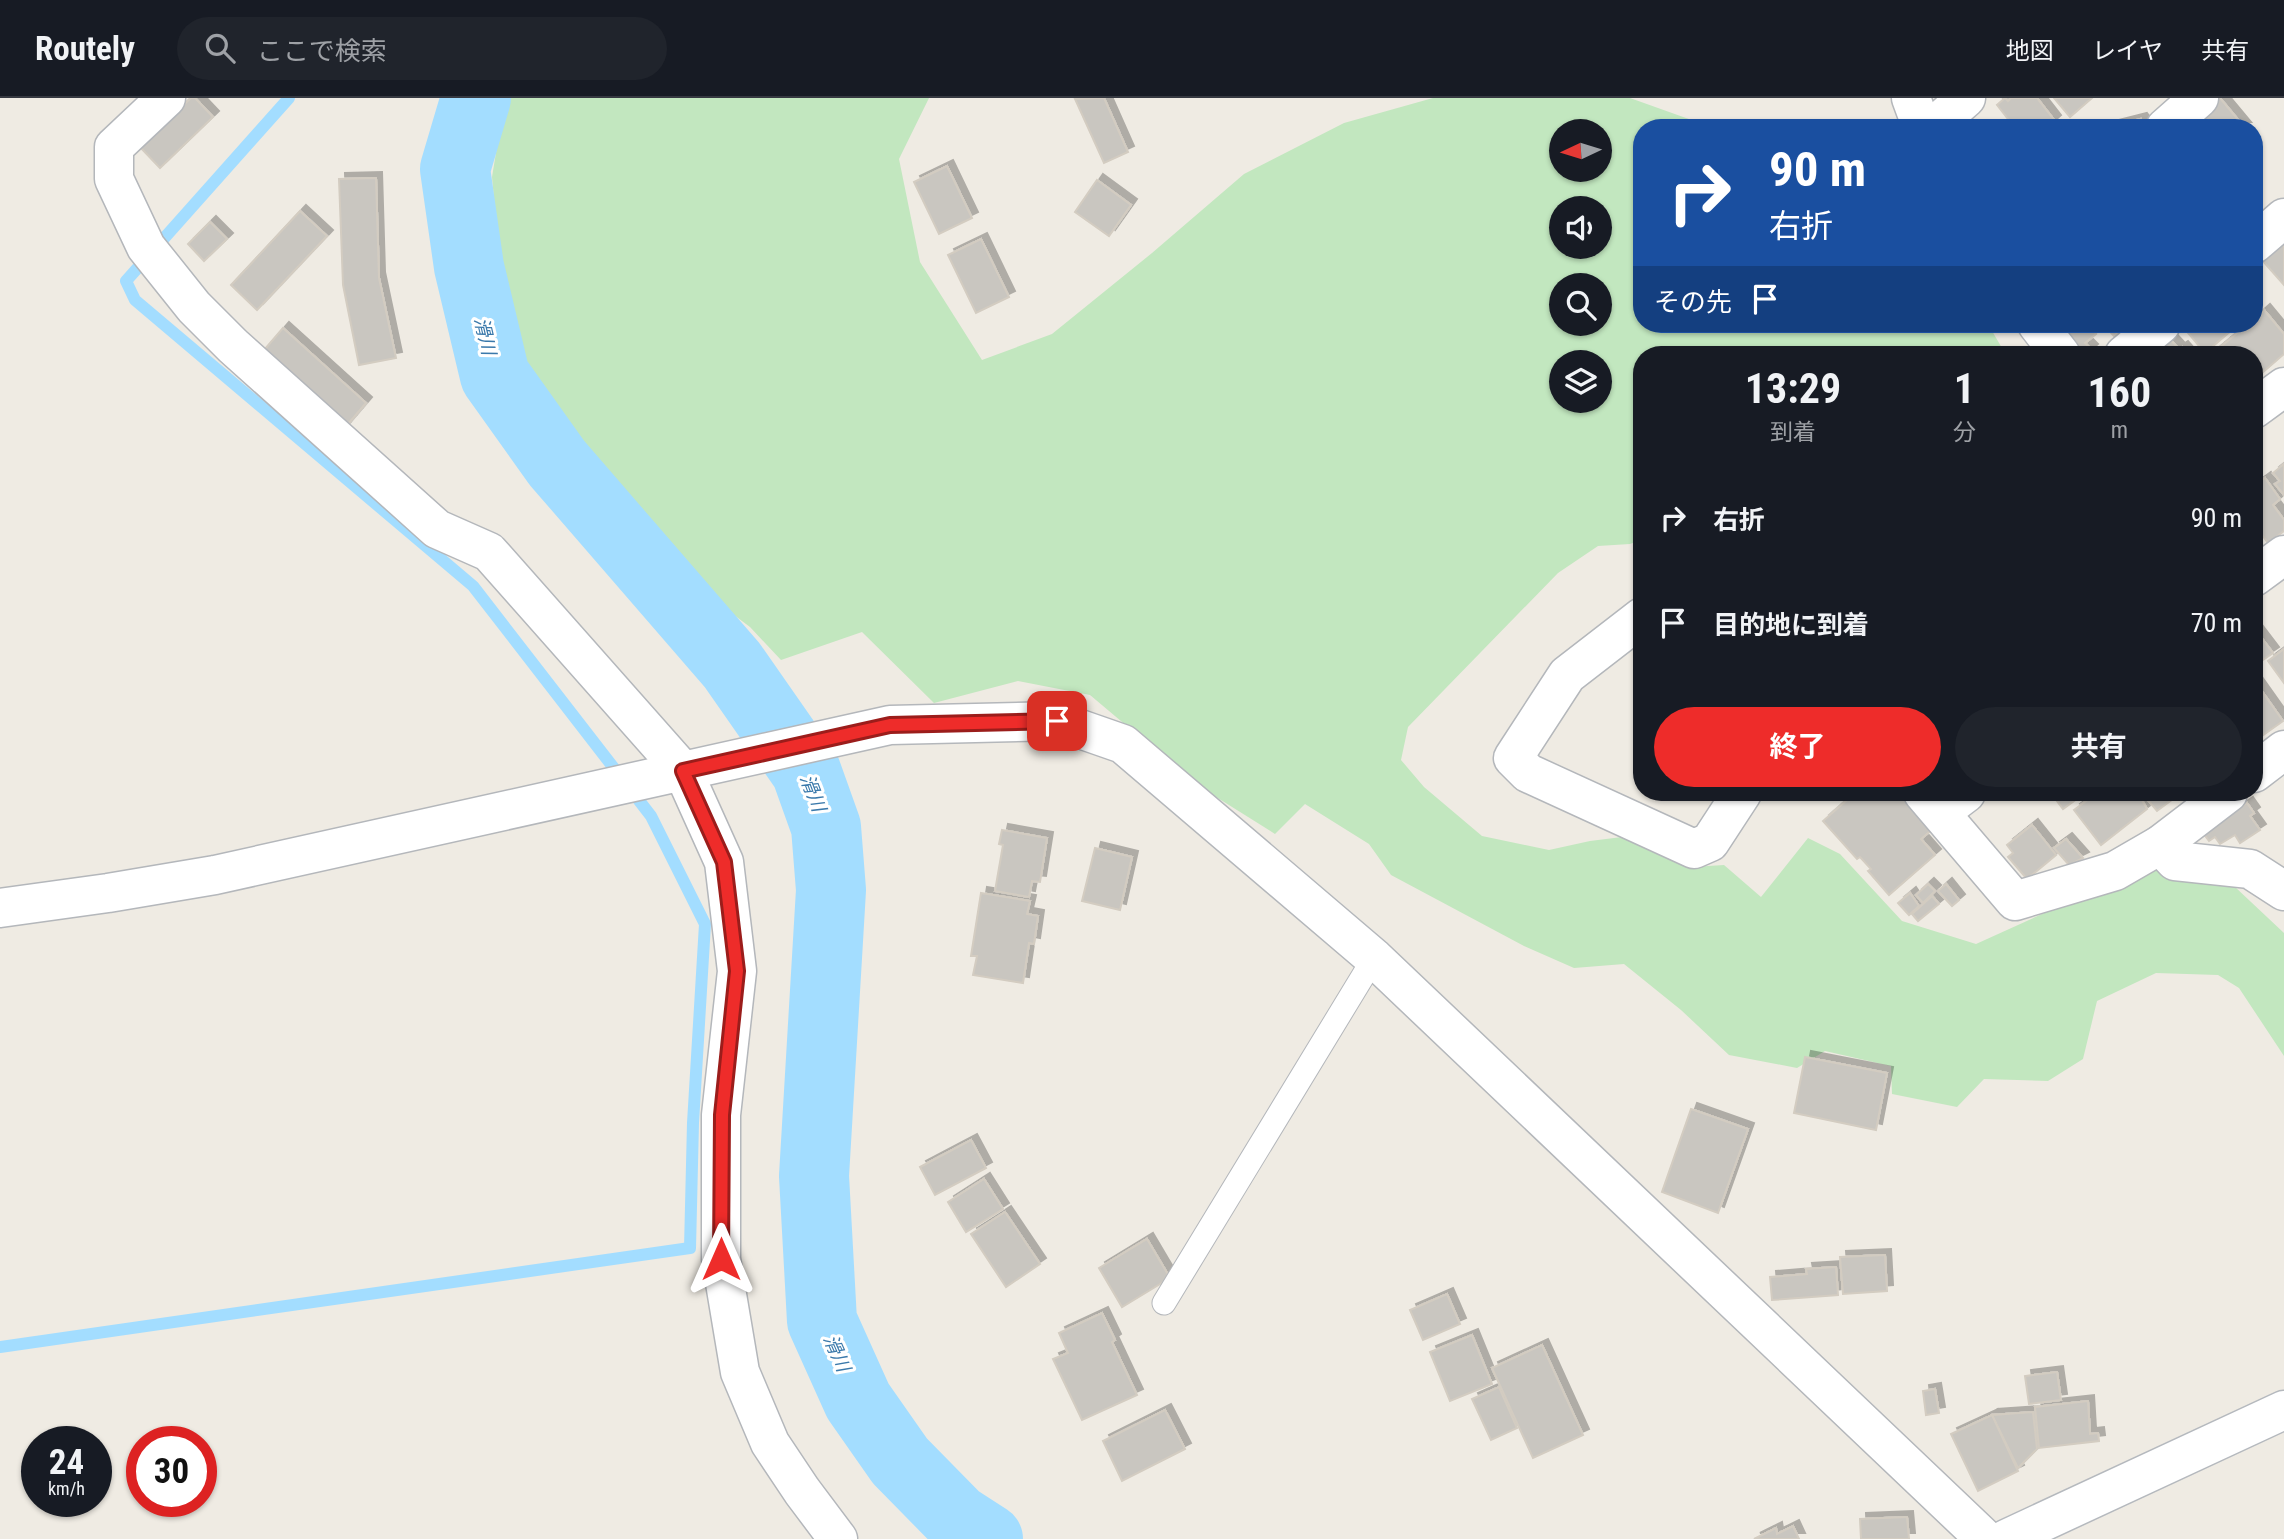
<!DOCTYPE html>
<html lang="ja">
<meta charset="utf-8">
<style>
body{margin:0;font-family:"Roboto Condensed","Noto Sans JP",sans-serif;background:#20242c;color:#f1f3f6;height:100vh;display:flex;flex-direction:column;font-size:26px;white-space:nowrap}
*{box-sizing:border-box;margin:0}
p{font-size:23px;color:#9ea1a6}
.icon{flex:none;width:38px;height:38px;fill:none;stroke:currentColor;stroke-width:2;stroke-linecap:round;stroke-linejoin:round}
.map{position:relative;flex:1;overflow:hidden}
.panel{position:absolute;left:1633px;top:248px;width:630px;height:455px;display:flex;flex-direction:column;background:#171b24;border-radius:28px;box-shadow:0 2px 5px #0004}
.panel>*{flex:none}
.hud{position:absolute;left:1633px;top:21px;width:630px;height:214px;border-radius:28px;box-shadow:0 2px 5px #0004;background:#1a4fa0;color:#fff;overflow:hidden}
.needle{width:46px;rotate:266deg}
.controls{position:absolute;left:1549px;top:21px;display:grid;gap:14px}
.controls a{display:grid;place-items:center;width:63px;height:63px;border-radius:50%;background:#171b24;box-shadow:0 2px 5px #0004;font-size:35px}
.speed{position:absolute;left:21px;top:1328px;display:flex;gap:14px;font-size:35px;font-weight:700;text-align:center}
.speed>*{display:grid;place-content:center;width:91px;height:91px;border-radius:50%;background:#171b24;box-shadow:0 2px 5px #0004;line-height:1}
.speed small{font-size:18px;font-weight:400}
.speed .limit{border:10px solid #d22;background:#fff;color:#111}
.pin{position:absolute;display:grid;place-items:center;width:60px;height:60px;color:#fff;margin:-30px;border-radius:14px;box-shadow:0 4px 10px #0006}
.me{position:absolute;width:77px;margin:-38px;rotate:0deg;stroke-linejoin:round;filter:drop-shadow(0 0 5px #0008)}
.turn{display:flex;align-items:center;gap:24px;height:147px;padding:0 21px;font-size:32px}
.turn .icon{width:91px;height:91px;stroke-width:2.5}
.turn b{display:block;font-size:49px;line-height:60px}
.then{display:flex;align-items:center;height:66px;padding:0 21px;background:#0003;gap:14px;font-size:26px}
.eta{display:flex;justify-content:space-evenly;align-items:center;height:119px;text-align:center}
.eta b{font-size:42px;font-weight:700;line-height:49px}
.primary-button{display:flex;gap:14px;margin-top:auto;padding:14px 21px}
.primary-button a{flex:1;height:80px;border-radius:42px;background:#ee2c2a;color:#fff;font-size:28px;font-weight:700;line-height:80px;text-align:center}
.primary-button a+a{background:#20242c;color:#f1f3f6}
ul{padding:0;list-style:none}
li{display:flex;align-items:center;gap:21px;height:105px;padding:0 21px}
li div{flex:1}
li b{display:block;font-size:26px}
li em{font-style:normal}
header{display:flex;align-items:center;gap:42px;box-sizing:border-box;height:98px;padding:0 35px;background:#171b24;border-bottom:2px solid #363941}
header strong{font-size:33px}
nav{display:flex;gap:38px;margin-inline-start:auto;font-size:24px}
.search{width:490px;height:63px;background:#20242c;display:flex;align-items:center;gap:18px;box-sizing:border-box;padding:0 24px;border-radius:38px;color:#9ea1a6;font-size:26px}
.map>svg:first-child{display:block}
.green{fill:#c2e7bf;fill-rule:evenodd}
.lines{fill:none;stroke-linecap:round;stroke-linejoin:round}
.stream{stroke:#a3ddff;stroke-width:12}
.river{stroke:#a3ddff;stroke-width:70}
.building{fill:#c9c6c0;stroke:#d3ccc1;stroke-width:2;filter:url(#shadow)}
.lane-casing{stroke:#b4b7bb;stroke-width:25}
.street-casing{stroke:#b4b7bb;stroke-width:41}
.secondary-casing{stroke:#b5b9be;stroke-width:41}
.lane{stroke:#fff;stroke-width:23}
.street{stroke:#fff;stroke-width:38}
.secondary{stroke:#fff;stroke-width:38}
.route-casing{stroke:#9b1d1b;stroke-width:18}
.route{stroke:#ee2c2a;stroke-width:12}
.labels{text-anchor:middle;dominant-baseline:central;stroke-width:6;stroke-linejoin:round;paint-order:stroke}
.water-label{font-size:19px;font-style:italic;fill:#3a79ab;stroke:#fff}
</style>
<header>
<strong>Routely</strong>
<div class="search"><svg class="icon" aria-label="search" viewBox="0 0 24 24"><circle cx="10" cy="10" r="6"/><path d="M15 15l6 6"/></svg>ここで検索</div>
<nav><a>地図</a><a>レイヤ</a><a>共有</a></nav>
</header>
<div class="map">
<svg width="2284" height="1441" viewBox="0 0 2284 1441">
<defs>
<filter id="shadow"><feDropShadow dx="6" dy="-6" stdDeviation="0" flood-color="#0004"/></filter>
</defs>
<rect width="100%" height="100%" fill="#efebe3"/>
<path class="green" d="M505 0H929L899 61 920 164 982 262 1052 236 1152 155 1244 76 1344 25 1433 0H1630L1714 30H1642V226H1988L2006 257H1642L1641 442 1630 446 1598 448 1558 475 1408 629 1401 662 1424 689 1482 738 1549 752 1590 743 1622 739 1692 769 1724 767 1761 799 1808 740 1840 756 1902 823 1976 846 2159 763 2234 788 2284 835V958L2239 890 2218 877 2156 875 2097 903 2083 961 2048 983 1984 981 1957 1009 1892 996 1891 968 1825 953 1797 970 1729 957 1681 912 1624 866 1574 870 1524 848 1391 777 1369 746 1305 706 1275 736 1197 687 1090 597 1018 583 934 605 862 534 781 562 750 529 670 469 595 373 523 265 501 180 492 79ZM1561 33H1600V72H1561ZM1561 110H1600V149H1561ZM1561 187H1600V226H1561ZM1561 264H1600V303H1561Z"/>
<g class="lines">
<polyline class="stream" points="0,1249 690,1150 693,1025 705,826 651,718 473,488 135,202 126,183 289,0"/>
<polyline class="river" points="476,0 455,71 469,169 495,278 557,365 732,567 806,673 826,729 831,792 814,1078 822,1223 858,1303 900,1363 957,1421 988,1441"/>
</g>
<g class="building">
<polygon points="191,0 195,0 213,19 160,70 139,48"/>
<polygon points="1104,0 1128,54 1104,65 1075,1"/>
<polygon points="2005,0 2008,3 2011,0 2037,0 2055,23 2047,30 2015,30 1997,7"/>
<polygon points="2054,0 2092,0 2070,19"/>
<polygon points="2220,0 2245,30 2185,30"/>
<polygon points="2141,21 2144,25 2139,30 2105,30"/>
<polygon points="947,68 972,120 939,136 914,84"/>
<polygon points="376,80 379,180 396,260 359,267 343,187 339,81"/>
<polygon points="1097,82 1131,107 1109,138 1075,114"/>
<polygon points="300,113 327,138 257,212 231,187"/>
<polygon points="210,124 227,141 204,163 188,146"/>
<polygon points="981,141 1009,199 976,215 948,157"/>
<polygon points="2284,142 2284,187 2262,162"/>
<polygon points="2264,212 2284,236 2284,256 2262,275 2257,268 2254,271 2254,257 2211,257 2248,226 2254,226 2254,221"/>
<polygon points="2052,226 2088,226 2096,236 2085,245 2092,252 2086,257 2076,257"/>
<polygon points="2103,226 2128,226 2114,238"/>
<polygon points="2187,226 2239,226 2205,255 2183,229"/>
<polygon points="283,230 366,305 342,333 259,258"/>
<polygon points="2167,238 2179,251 2182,249 2189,257 2157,257 2152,251"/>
<polygon points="2284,366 2284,397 2275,386 2280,383 2273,375"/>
<polygon points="2265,380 2280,401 2273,407 2284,422 2284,433 2268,445 2254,426 2254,388"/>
<polygon points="2254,530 2273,555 2254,568"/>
<polygon points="2284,551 2284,585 2268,563"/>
<polygon points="2254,582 2283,623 2259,640 2254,632"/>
<polygon points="1855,695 1904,695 1935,729 1921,741 1935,757 1889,797 1868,773 1871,771 1860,759 1857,761 1823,723"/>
<polygon points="2051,695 2085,695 2063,711"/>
<polygon points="2097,695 2138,695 2147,711 2101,747 2074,712"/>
<polygon points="2142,695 2179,695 2180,696 2157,713"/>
<polygon points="2247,705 2254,715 2250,718 2260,732 2240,745 2235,737 2220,746 2215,739 2209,743 2203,735"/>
<polygon points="2032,727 2056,757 2027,781 2008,759 2013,755 2007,747"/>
<polygon points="1002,732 1047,740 1040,784 1032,783 1029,799 995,793 1003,747 999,746"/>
<polygon points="2066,741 2083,760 2069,767 2054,750"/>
<polygon points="1095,750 1132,759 1120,812 1082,803"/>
<polygon points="1928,786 1935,793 1923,805 1916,797"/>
<polygon points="1946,786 1959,802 1952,808 1938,793"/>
<polygon points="981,795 1030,803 1027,816 1038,818 1034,846 1029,845 1023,885 973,877 977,858 971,858"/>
<polygon points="1910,795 1919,808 1909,817 1898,805"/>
<polygon points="1932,798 1939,806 1918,823 1912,816"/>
<polygon points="1805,959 1887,975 1876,1032 1794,1015"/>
<polygon points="1691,1011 1748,1031 1718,1115 1662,1094"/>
<polygon points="971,1042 986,1070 935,1097 920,1069"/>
<polygon points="984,1081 1003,1111 966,1134 948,1104"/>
<polygon points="1005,1114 1040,1166 1006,1189 971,1136"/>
<polygon points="1147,1141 1170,1180 1122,1209 1099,1170"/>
<polygon points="1885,1157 1887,1193 1843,1196 1840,1159"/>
<polygon points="1836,1169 1838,1197 1772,1202 1770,1179 1807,1176 1806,1171"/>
<polygon points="1447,1196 1460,1226 1423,1242 1410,1212"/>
<polygon points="1102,1215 1115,1242 1112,1244 1137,1297 1082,1322 1053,1261 1068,1255 1059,1235"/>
<polygon points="1472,1237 1492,1286 1450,1303 1430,1254"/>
<polygon points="1542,1247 1583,1337 1533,1360 1492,1270"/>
<polygon points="2057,1274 2061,1302 2029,1306 2025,1278"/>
<polygon points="1499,1289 1517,1330 1491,1342 1472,1301"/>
<polygon points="1935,1291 1939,1315 1926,1317 1923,1293"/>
<polygon points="2088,1303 2090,1336 2098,1335 2099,1343 2039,1350 2035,1309"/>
<polygon points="1165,1312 1185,1351 1122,1383 1103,1343"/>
<polygon points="2033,1314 2037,1351 2018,1370 1992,1317"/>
<polygon points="1992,1317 2018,1373 1978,1393 1951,1336"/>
<polygon points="1907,1419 1909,1441 1861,1441 1860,1421"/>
<polygon points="1793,1428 1799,1441 1754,1441 1776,1430 1777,1436"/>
</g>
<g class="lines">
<g class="lane-casing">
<polyline id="lane" points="1164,1205 1374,860"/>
</g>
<g class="street-casing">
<g id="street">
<polyline points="166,0 114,49 114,81 146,149 194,209 233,248 437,431 489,454 683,673 724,764 737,873 721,1017 721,1161 740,1274 770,1345 802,1393 838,1441"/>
<polyline points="1911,0 1922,30"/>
<polyline points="1932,30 1966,0"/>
<polyline points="2165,30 2199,0"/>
<polyline points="2254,146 2284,120"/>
<polyline points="2037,226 2061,257"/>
<polyline points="2124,257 2161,226"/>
<polyline points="2254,311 2284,289"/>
<polyline points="2254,479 2284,457"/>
<polyline points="1642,519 1567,577 1513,660 1528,675 1694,751 1710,744 1742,695"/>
<polyline points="2254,675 2284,652"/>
<polyline points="1923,695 2015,803 2115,773 2160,747 2228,695"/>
<polyline points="1941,714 1966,695"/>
<polyline points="2160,747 2175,763 2250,771 2284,793"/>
<polyline points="0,810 108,795 215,777 890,627 1057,623 1123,646 1374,860 1985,1441"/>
</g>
</g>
<g class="secondary-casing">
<polyline id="secondary" points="2006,1441 2284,1312"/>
</g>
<use href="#lane" class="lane"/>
<use href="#street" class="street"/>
<use href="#secondary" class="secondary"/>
</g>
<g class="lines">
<g class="route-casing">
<polyline id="route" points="721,1161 722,1017 737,873 724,764 683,673 890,627 1057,623"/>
</g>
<use href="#route" class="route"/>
</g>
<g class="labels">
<g class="water-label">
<text transform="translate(485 238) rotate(77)">滑川</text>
<text transform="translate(813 695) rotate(69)">滑川</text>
<text transform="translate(837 1255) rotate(66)">滑川</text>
</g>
</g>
</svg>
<div class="controls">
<a><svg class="needle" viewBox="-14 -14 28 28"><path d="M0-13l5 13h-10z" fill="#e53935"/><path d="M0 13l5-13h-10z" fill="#9ea1a6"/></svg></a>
<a><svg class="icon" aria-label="sound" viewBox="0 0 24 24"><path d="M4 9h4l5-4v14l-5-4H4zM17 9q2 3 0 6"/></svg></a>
<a><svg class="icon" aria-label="search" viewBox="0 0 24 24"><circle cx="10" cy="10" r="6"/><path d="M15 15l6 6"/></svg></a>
<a><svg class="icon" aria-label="layers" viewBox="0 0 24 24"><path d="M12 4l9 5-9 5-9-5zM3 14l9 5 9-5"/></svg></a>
</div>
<div class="speed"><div>24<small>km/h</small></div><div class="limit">30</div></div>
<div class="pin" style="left:1057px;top:623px;background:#d93025"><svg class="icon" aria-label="arrive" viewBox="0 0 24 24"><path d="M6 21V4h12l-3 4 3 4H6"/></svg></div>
<svg class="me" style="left:721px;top:1161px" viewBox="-20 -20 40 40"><path d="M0-17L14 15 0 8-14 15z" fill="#ee2c2a" stroke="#fff" stroke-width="4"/></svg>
<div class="hud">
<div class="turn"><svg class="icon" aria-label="right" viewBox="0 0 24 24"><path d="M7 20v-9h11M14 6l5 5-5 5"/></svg><div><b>90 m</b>右折</div></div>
<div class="then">その先<svg class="icon" aria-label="arrive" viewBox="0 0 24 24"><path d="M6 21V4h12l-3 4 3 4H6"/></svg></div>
</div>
<section class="panel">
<div class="eta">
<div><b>13:29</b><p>到着</p></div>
<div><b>1</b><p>分</p></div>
<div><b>160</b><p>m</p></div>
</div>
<ul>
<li><svg class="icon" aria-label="right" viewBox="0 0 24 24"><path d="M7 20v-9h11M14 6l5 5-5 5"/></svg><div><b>右折</b></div><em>90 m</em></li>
<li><svg class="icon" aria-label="arrive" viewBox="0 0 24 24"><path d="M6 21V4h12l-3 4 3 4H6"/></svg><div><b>目的地に到着</b></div><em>70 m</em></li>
</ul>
<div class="primary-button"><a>終了</a><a>共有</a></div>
</section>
</div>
